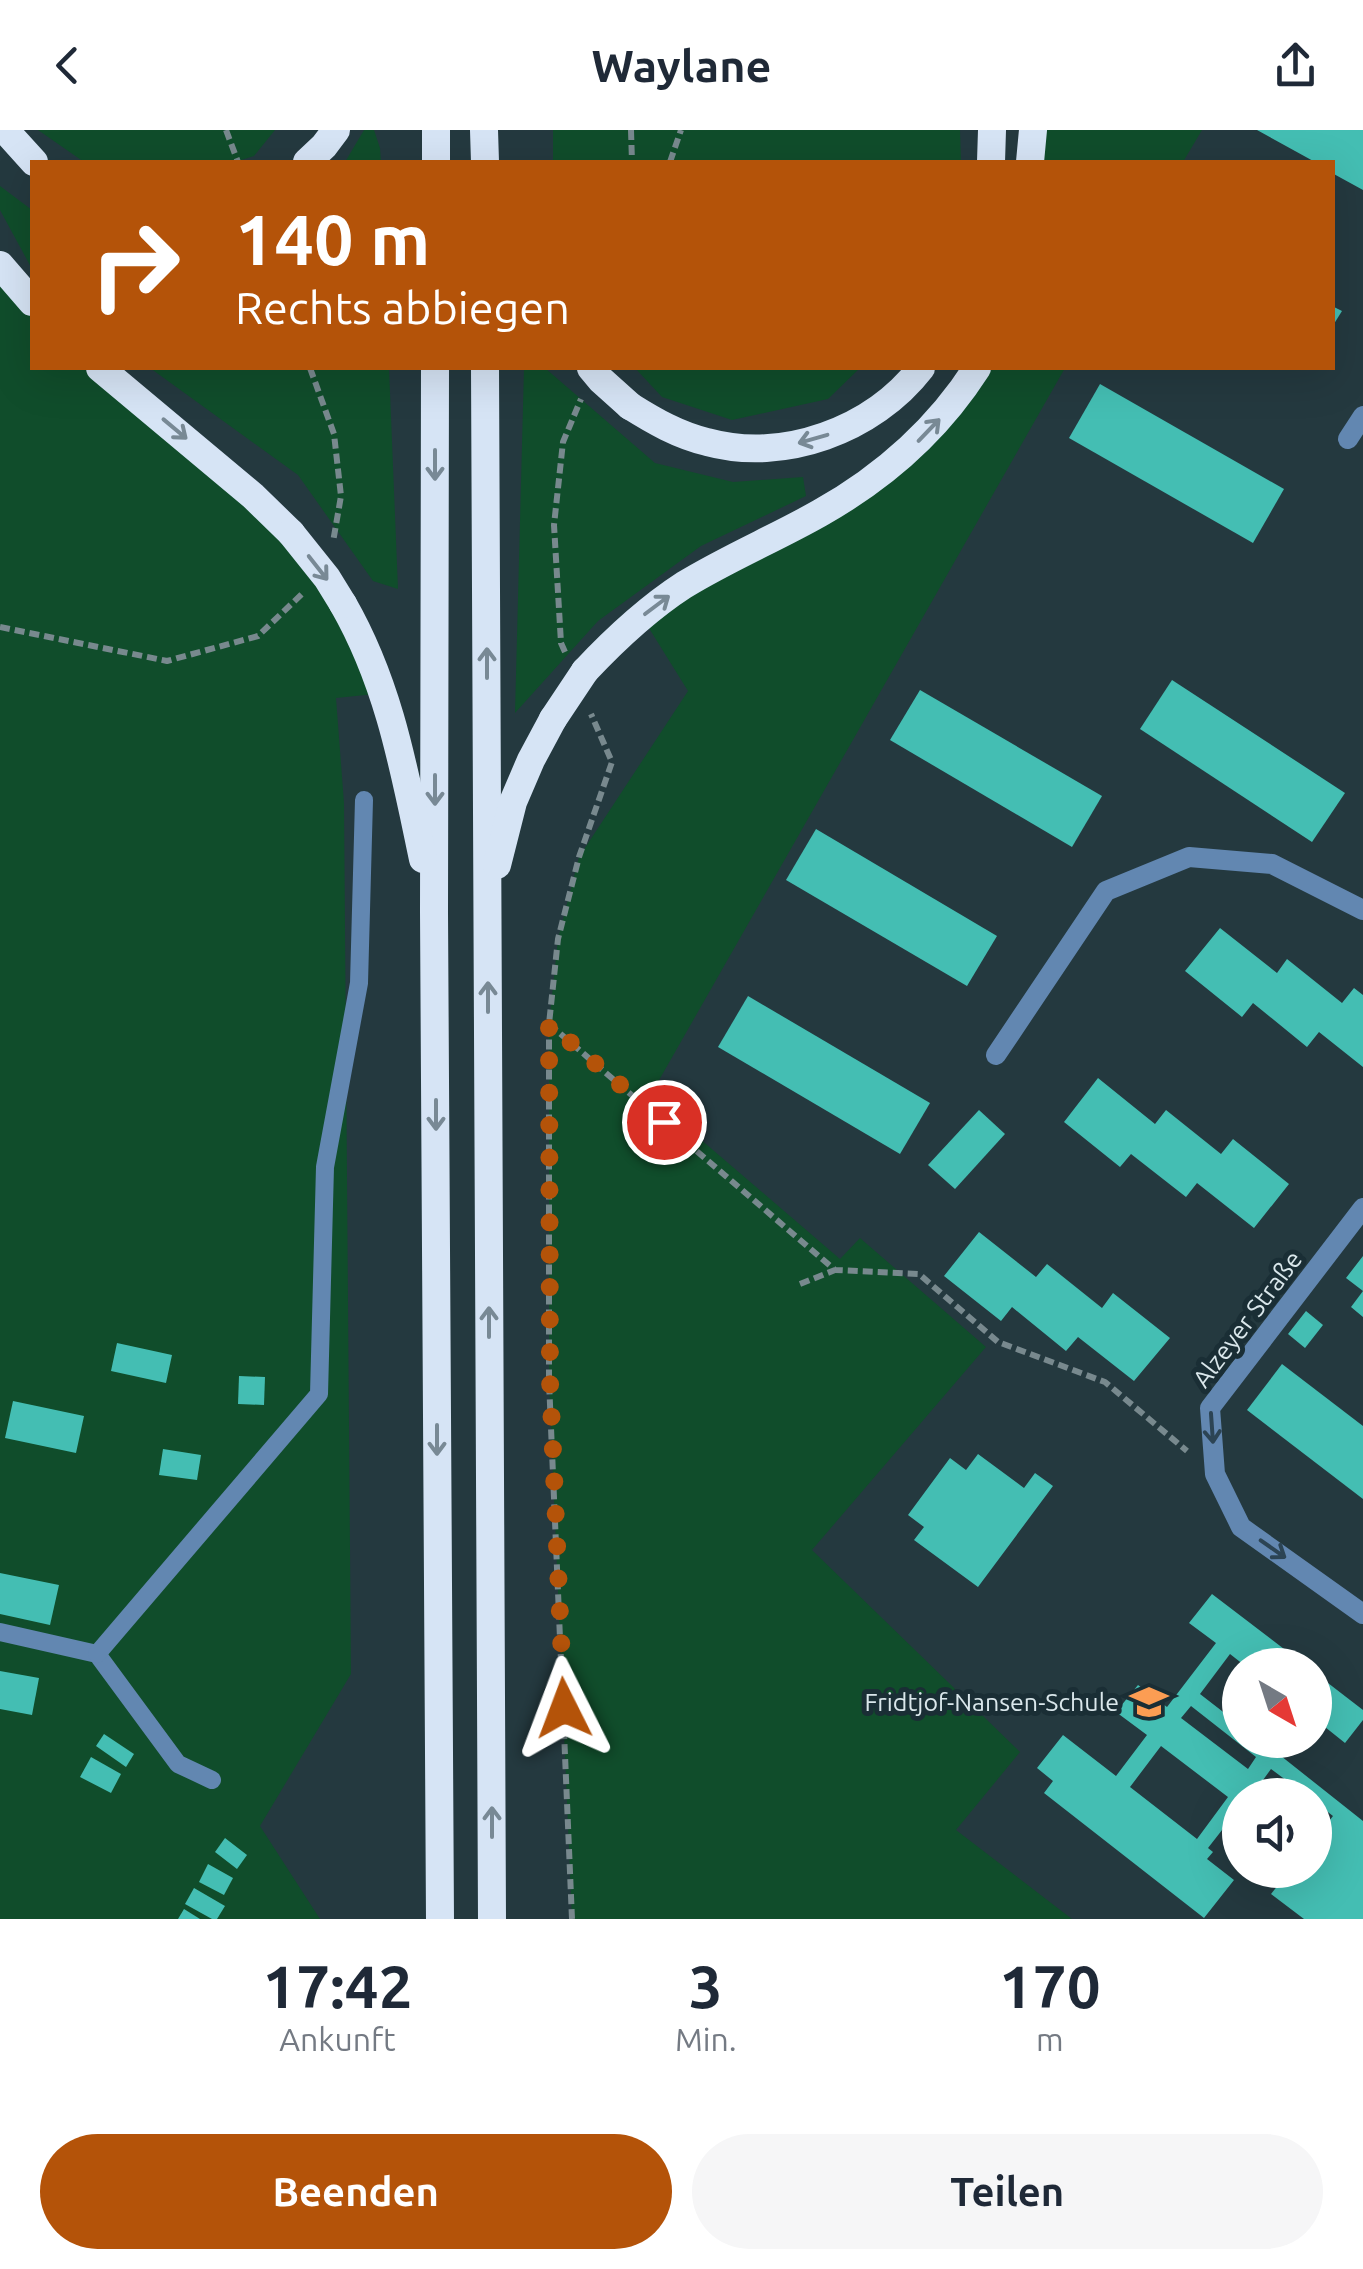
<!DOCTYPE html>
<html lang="de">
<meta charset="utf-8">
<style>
body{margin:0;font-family:Ubuntu,sans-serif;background:#f6f6f7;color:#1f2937;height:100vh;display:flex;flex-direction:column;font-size:38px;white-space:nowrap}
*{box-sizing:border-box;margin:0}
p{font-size:32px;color:#747a83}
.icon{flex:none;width:55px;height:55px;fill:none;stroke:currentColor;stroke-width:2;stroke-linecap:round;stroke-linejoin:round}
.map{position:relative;height:1789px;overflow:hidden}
.sheet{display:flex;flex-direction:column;background:#fff;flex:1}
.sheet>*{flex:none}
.hud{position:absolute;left:30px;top:30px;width:1305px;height:210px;border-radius:0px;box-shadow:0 10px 40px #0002;background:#b45309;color:#fff;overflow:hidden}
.needle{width:65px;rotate:141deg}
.buttons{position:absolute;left:1222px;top:1518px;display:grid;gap:20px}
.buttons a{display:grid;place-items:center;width:110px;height:110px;border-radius:50%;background:#fff;box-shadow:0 10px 40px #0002;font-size:50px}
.pin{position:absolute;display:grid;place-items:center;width:85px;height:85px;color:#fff;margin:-42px;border:5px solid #fff;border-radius:50%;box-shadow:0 2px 10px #0007}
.me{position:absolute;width:110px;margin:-55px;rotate:357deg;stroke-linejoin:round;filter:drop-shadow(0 0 8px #0008)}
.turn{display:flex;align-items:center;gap:35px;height:210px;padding:0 40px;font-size:45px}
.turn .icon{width:130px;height:130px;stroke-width:2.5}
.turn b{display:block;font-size:70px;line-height:85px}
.eta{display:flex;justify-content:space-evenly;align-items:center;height:170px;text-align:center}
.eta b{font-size:60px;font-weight:700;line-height:70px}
.cta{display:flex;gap:20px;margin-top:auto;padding:20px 40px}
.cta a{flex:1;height:115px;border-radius:60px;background:#b45309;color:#fff;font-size:40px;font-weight:700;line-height:115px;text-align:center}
.cta a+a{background:#f6f6f7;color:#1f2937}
header{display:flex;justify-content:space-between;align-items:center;height:130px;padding:0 40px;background:#fff;font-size:45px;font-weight:700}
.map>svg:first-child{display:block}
.green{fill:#104d2b}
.building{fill:#44beb3;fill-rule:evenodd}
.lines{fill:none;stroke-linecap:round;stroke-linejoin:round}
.path{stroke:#78898e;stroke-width:6;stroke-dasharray:10 5;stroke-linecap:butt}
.service{stroke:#6287b1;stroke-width:18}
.minor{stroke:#6287b1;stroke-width:20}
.trunk{stroke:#d6e4f5;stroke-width:28}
.trunk-bridge{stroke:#d6e4f5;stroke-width:28}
.oneway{stroke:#788995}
.oneway2{stroke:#2c4454}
.route{stroke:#b45309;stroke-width:18;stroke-dasharray:0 32.4}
.labels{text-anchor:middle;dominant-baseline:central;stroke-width:10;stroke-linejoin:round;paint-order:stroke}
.street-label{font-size:25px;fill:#dae7eb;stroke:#1a2e35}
.poi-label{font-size:25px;fill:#dae7eb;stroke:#1a2e35;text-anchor:end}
</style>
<header><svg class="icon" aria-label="back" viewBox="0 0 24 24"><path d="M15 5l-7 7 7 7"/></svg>Waylane<svg class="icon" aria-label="share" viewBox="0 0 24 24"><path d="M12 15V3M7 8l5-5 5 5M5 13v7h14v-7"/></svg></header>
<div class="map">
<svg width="1363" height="1789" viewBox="0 0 1363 1789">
<rect width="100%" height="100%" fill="#24393f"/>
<g class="green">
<polygon points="38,0 275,0 254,26 235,32 84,32"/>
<polygon points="364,0 374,0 380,18 381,32 345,32"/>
<polygon points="553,0 960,0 961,32 553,32"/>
<polygon points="1033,0 1202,0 1183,32 1030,32"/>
<polygon points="0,56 32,80 32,139 0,80"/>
<polygon points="0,135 32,172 32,238 100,238 291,403 385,563 336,568 344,673 351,1544 260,1696 320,1789 0,1789"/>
<polygon points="150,238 389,238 398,459 373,451 298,345"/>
<polygon points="524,238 545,238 655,333 733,352 803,347 806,366 701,416 598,491 515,583"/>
<polygon points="635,238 860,238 828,269 732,290 662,267"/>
<polygon points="977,238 1065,238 650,966 840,1129 860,1108 986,1217 812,1420 1020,1622 956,1700 1072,1789 572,1789 549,1251 549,894 558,809 579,727 688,561 642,487 821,382"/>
</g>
<g class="building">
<polygon points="1257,0 1363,0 1363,60 1332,43 1332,32 1315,32"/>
<polygon points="1332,176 1342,181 1332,197"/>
<polygon points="1100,254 1284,359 1253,413 1069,308"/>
<polygon points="1172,550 1345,663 1312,712 1140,599"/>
<polygon points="920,560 1102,666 1072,717 890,610"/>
<polygon points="816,699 997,806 967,856 786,750"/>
<polygon points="1220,798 1277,843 1287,829 1342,873 1354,858 1363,865 1363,937 1319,902 1307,917 1253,873 1242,887 1185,841"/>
<polygon points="748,866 930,973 900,1024 718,917"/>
<polygon points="1098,948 1155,994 1166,980 1221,1024 1233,1009 1289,1054 1254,1098 1197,1053 1186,1067 1131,1024 1120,1037 1064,992"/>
<polygon points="979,980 1005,1004 955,1059 928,1035"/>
<polygon points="979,1102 1036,1147 1047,1134 1102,1178 1113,1163 1170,1208 1134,1251 1078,1207 1066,1221 1012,1177 1001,1191 944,1146"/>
<polygon points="1363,1126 1363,1187 1351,1177 1363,1161 1346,1148"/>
<polygon points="1306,1181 1323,1195 1305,1218 1288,1204"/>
<polygon points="117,1213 172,1225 166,1253 111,1241"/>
<polygon points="1282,1234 1363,1296 1363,1369 1247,1280"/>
<polygon points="239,1246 265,1247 264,1275 238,1274"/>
<polygon points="13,1271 84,1286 76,1323 5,1308"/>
<polygon points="163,1319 201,1325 197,1350 159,1345"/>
<polygon points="978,1324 1024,1358 1035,1343 1053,1356 978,1457 914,1410 924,1397 908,1385 950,1328 966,1340"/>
<polygon points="0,1443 59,1455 50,1495 0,1484"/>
<path d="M1212 1464 1305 1535H1244L1230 1524 1200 1564 1240 1595V1610H1260L1266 1615 1270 1610H1293L1281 1626 1363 1691V1789H1304L1271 1764 1290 1740H1315V1709L1333 1686 1315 1672V1665H1306L1271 1639 1263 1650 1283 1665H1240V1677L1208 1718 1213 1722 1207 1729 1234 1750 1204 1788 1044 1663 1053 1651 1037 1638 1063 1605 1116 1646 1147 1605 1116 1582 1138 1555 1167 1577 1216 1513 1189 1493ZM1191 1576 1256 1627 1248 1639 1181 1588ZM1161 1616 1228 1667 1197 1709 1130 1657Z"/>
<polygon points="0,1541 39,1548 32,1585 0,1579"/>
<polygon points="1315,1543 1363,1580 1363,1590 1345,1613 1315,1589"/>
<polygon points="104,1604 134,1624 126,1637 96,1616"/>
<polygon points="91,1627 121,1644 111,1663 80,1647"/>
<polygon points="225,1708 247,1725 237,1739 215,1722"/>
<polygon points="208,1734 233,1748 224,1765 199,1752"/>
<polygon points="194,1758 225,1776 217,1789 212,1789 185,1774"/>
<polygon points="184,1779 200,1789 178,1789"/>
</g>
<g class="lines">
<g class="path">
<polyline points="226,0 238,32"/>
<polyline points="631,0 632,32"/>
<polyline points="670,32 681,0"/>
<polyline points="310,238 334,304 341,366 333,412"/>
<polyline points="0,497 167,531 258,506 304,462"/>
<polyline points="565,522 561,513 554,395 563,312 581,269"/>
<polyline points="549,894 835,1140 919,1144 998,1212 1105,1252 1187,1321"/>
<polyline points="800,1154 835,1140"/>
<polyline points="572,1789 549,1251 549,894 558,809 579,727 612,632 591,584"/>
</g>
<g class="service">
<polyline points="0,1502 97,1524 178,1634 212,1650"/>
<polyline points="97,1524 319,1264 325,1037 359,853 364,670"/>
</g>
<g class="minor">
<polyline points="1348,309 1363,286"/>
<polyline points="996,925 1106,761 1189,727 1272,734 1363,780"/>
<polyline points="1363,1078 1210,1278 1215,1344 1241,1397 1363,1484"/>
</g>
<g class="trunk">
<polyline points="5,0 34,32"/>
<polyline points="484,0 485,32"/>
<polyline points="307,32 324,16 336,0"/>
<polyline points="436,32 436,0"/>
<polyline points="991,32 992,0"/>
<polyline points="1030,32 1033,0"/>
<polyline points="0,135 32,172"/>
<polyline points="100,238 253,366 291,403"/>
<polyline points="435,238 434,782 440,1789"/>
<polyline points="485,238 492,1789"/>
<path d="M630 276C654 291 678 305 707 312 784 333 873 300 921 238"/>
<path d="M343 474C389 554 404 639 423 729"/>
<path d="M585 541C615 509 647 479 684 455 728 428 776 408 820 383 884 347 938 299 977 238"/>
<polyline points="497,735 513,672 531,630 553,589"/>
</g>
<g class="trunk-bridge">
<polyline points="591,238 601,250 630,276"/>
<polyline points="291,403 327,448 343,474"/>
<polyline points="553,589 585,541"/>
</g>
</g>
<defs><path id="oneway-shaft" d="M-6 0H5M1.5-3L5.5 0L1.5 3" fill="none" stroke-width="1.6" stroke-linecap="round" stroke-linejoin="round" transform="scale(2.5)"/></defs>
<g class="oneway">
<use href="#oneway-shaft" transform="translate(175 299) rotate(40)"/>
<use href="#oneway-shaft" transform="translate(929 300) rotate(-46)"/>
<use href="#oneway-shaft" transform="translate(813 309) rotate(164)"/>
<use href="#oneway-shaft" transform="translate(435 335) rotate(90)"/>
<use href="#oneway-shaft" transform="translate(318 438) rotate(52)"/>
<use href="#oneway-shaft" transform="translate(657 475) rotate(-37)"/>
<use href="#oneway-shaft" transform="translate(487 533) rotate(-90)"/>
<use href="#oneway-shaft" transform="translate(435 660) rotate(90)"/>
<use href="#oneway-shaft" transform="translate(488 867) rotate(-90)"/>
<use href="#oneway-shaft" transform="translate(436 985) rotate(90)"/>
<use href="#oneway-shaft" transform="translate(489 1192) rotate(-90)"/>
<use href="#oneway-shaft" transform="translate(437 1310) rotate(90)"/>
<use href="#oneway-shaft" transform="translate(492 1692) rotate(-90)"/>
</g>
<g class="oneway2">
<use href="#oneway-shaft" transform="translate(1212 1298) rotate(86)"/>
<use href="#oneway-shaft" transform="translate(1273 1419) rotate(35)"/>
</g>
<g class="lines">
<polyline class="route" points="564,1578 550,1251 549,894 664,992"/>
</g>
<defs>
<g id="school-bare" transform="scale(3)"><path d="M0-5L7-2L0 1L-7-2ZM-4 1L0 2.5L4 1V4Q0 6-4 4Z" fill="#fc9d53" stroke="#1a2e35" stroke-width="2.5" paint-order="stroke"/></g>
</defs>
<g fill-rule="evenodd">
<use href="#school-bare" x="1149" y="1572"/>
</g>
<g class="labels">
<g class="street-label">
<text transform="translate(1247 1189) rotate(-53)">Alzeyer Straße</text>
</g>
<g class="poi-label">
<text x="1119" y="1572">Fridtjof-Nansen-Schule</text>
</g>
</g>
</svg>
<div class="buttons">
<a><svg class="needle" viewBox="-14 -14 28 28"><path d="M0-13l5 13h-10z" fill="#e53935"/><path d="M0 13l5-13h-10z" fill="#747a83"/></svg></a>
<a><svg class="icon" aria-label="sound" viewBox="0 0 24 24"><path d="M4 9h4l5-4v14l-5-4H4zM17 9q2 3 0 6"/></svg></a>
</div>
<div class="pin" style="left:664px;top:992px;background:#d93025"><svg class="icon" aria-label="arrive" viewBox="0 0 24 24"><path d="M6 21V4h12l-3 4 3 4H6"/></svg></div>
<svg class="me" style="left:564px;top:1578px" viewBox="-20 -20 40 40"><path d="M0-17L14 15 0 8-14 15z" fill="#b45309" stroke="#fff" stroke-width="4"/></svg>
<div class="hud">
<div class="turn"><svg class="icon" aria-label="right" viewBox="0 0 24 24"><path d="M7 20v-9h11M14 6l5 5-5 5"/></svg><div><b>140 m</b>Rechts abbiegen</div></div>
</div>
</div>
<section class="sheet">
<div class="eta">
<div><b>17:42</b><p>Ankunft</p></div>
<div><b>3</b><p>Min.</p></div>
<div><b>170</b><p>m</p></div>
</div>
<div class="cta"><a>Beenden</a><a>Teilen</a></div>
</section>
